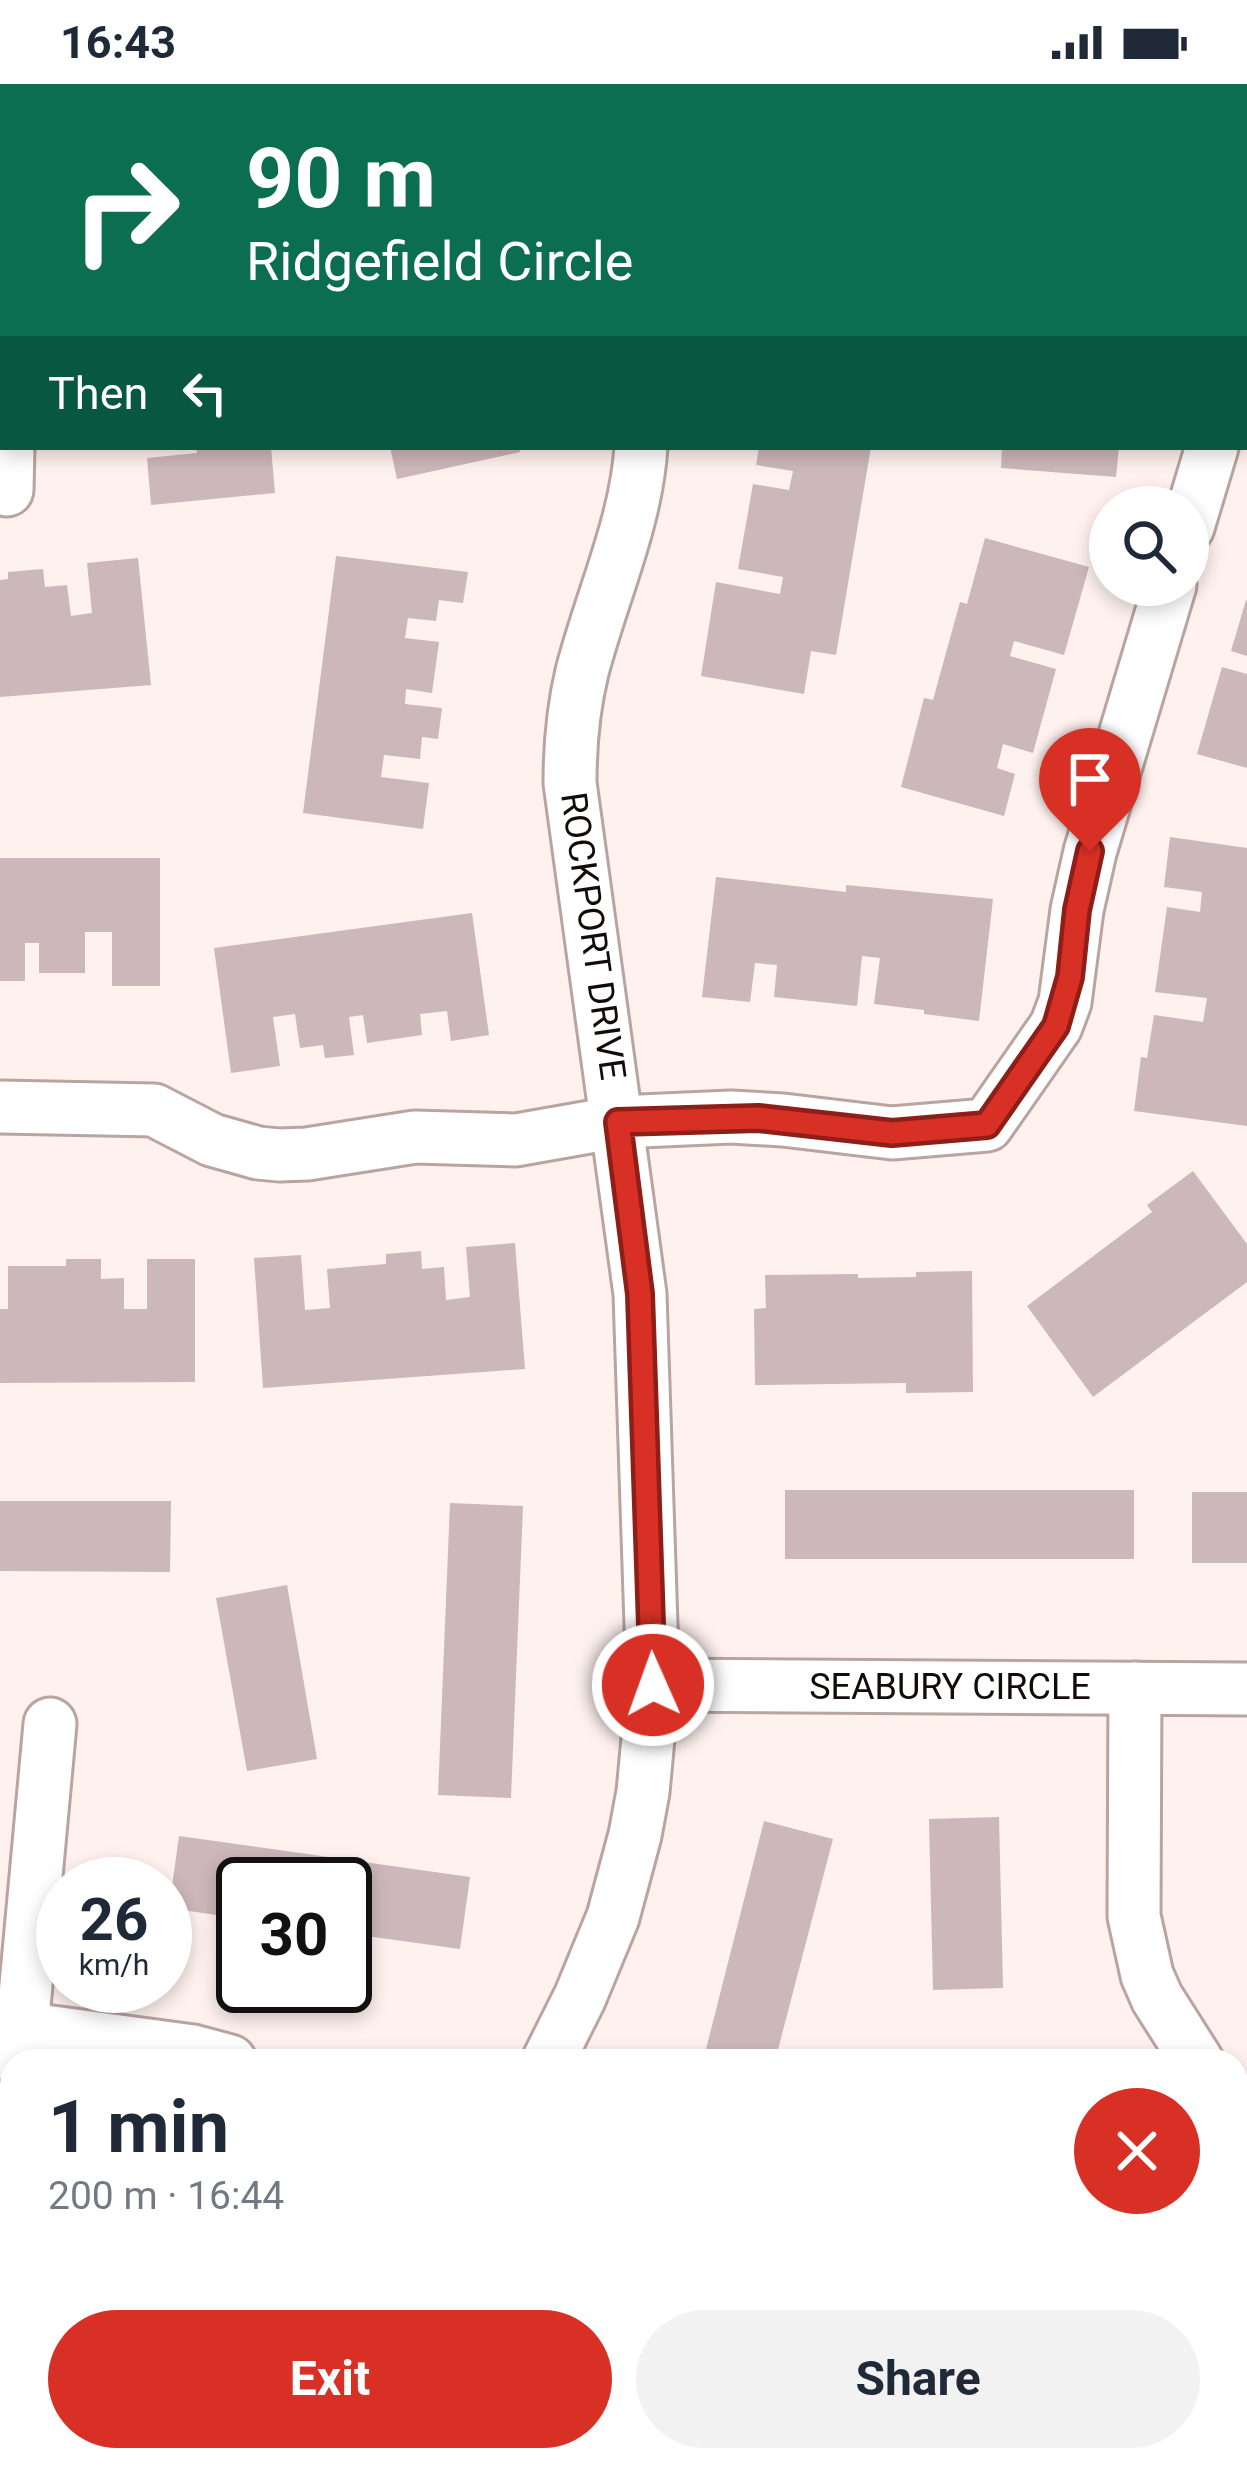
<!DOCTYPE html>
<meta charset="utf-8">
<style>
body{margin:0;font-family:Roboto,sans-serif;background:#f2f2f3;color:#1f2937;height:100vh;display:flex;flex-direction:column;font-size:45px;white-space:nowrap}
*{box-sizing:border-box;margin:0}
p{font-size:39px;color:#747a83}
.icon{flex:none;width:66px;height:66px;fill:none;stroke:currentColor;stroke-width:2;stroke-linecap:round;stroke-linejoin:round}
.map{position:relative;flex:1;overflow:hidden}
.sheet{position:absolute;left:0px;top:1965px;width:1248px;height:423px;display:flex;flex-direction:column;background:#fff;border-radius:36px 36px 0 0;box-shadow:0 6px 18px #0003}
.sheet>*{flex:none}
.top-card{position:absolute;left:0px;top:0px;width:1248px;height:366px;box-shadow:0 6px 18px #0003;background:#0b6e4f;color:#fff;overflow:hidden}
.fabs{position:absolute;left:1089px;top:402px;display:grid;gap:24px}
.fabs a{display:grid;place-items:center;width:120px;height:120px;border-radius:50%;background:#fff;box-shadow:0 6px 18px #0003;font-size:60px}
.speed{position:absolute;left:36px;top:1773px;display:flex;gap:24px;font-size:60px;font-weight:700;text-align:center}
.speed>*{display:grid;place-content:center;width:156px;height:156px;border-radius:50%;background:#fff;box-shadow:0 6px 18px #0003;line-height:1}
.speed small{font-size:30px;font-weight:400}
.speed .limit{border:6px solid #111;border-radius:18px;background:#fff;color:#111}
.pin{position:absolute;display:grid;place-items:center;width:102px;height:102px;color:#fff;margin:-123px -51px;border-radius:50% 50% 50% 0;rotate:-45deg;box-shadow:0 0 12px #0007}
.pin .icon{rotate:45deg}
.me{position:absolute;width:132px;margin:-66px;rotate:358deg;stroke-linejoin:round;filter:drop-shadow(0 0 9px #0008)}
.turn{display:flex;align-items:center;gap:42px;height:252px;padding:0 48px;font-size:54px}
.turn .icon{width:156px;height:156px;stroke-width:2.5}
.turn b{display:block;font-size:84px;line-height:102px}
.then{display:flex;align-items:center;height:114px;padding:0 48px;background:#0003;gap:24px;font-size:45px}
.round{display:grid;place-items:center;flex:none;width:126px;height:126px;border-radius:63px;background:#f2f2f3}
.head{display:flex;align-items:center;justify-content:space-between;height:204px;padding:0 48px}
h1{font-size:72px;font-weight:700;line-height:90px}
.cta{display:flex;gap:24px;margin-top:auto;padding:24px 48px}
.cta a{flex:1;height:138px;border-radius:72px;background:#d93025;color:#fff;font-size:48px;font-weight:700;line-height:138px;text-align:center}
.cta a+a{background:#f2f2f3;color:#1f2937}
.status{display:flex;justify-content:space-between;align-items:center;height:84px;padding:0 60px;background:#fff;direction:ltr}
.status svg{height:33px;fill:currentColor}
.map>svg:first-child{display:block}
.building{fill:#ccb7ba}
.lines{fill:none;stroke-linecap:round;stroke-linejoin:round}
.minor-casing{stroke:#b9a4a0;stroke-width:57}
.minor{stroke:#fff;stroke-width:51}
.route-casing{stroke:#8d1f18;stroke-width:30}
.route{stroke:#d93025;stroke-width:21}
.labels{text-anchor:middle;dominant-baseline:central;stroke-width:12;stroke-linejoin:round;paint-order:stroke}
.street-label{font-size:36px;fill:#120b0a;stroke:#fff}
</style>
<div class="status"><b>16:43</b><svg viewBox="0 0 49 12"><path d="M0 12V9h3v3zM5 12V6h3v6zM10 12V3h3v9zM15 12V0h3v12zM26 1h20v11H26zM47 4h2v5h-2z"/></svg></div>
<div class="map">
<svg width="1247" height="2387" viewBox="0 0 1247 2387">
<rect width="100%" height="100%" fill="#fef1ee"/>
<g class="building">
<polygon points="196,363 271,363 275,409 151,421 147,374 197,369"/>
<polygon points="390,363 519,363 520,368 397,395"/>
<polygon points="759,363 871,363 836,571 811,567 804,610 701,592 716,498 780,510 783,493 738,485 753,400 789,406 793,387 756,381"/>
<polygon points="1002,363 1119,363 1116,393 1001,384"/>
<polygon points="985,454 1089,483 1064,571 1014,557 1010,572 1056,585 1033,669 1003,660 997,684 1015,690 1004,732 901,703 924,614 933,616 960,518 967,520"/>
<polygon points="336,472 468,488 463,519 439,516 436,537 408,534 405,554 439,558 432,609 406,605 405,620 442,624 438,655 422,653 420,675 384,671 381,693 429,699 423,745 303,729"/>
<polygon points="138,474 151,601 0,613 0,496 8,495 8,488 43,485 45,503 67,501 71,532 92,529 87,479"/>
<polygon points="1246,516 1247,516 1247,572 1231,567"/>
<polygon points="1222,583 1247,590 1247,684 1197,670"/>
<polygon points="1170,753 1247,764 1247,1042 1134,1027 1141,973 1147,974 1154,931 1203,938 1207,914 1155,908 1167,823 1200,828 1202,808 1164,803"/>
<polygon points="0,774 160,774 160,902 112,902 112,848 85,848 85,889 39,889 39,859 25,859 25,897 0,897"/>
<polygon points="716,793 846,808 846,801 993,815 979,937 924,930 924,926 874,920 880,874 862,872 857,922 774,913 777,881 755,879 750,918 702,913"/>
<polygon points="472,829 489,951 451,957 447,927 420,930 422,951 367,959 363,931 349,933 354,971 325,974 323,961 300,964 295,930 273,933 280,982 231,989 214,864"/>
<polygon points="1193,1087 1247,1160 1247,1198 1093,1313 1027,1222 1152,1128 1147,1121"/>
<polygon points="515,1159 525,1285 263,1304 254,1174 301,1171 305,1226 330,1224 327,1185 386,1180 386,1170 421,1167 422,1185 444,1183 446,1216 470,1213 466,1163"/>
<polygon points="66,1175 101,1175 101,1195 124,1194 124,1225 147,1225 147,1175 195,1175 195,1298 0,1299 0,1225 8,1225 8,1182 66,1182"/>
<polygon points="972,1187 973,1308 906,1309 906,1299 755,1301 754,1225 766,1224 765,1191 858,1190 858,1194 916,1193 916,1188"/>
<rect x="785" y="1406" width="349" height="69"/>
<rect x="1192" y="1408" width="55" height="71"/>
<polygon points="0,1417 171,1417 170,1488 0,1487"/>
<polygon points="450,1419 523,1422 511,1714 438,1711"/>
<polygon points="287,1501 317,1675 247,1687 216,1514"/>
<polygon points="999,1733 1003,1904 933,1906 929,1735"/>
<polygon points="764,1737 833,1755 775,1977 703,1977"/>
<polygon points="179,1752 470,1793 460,1865 345,1849 345,1800 243,1800 243,1835 169,1824"/>
<polygon points="1247,2299 1247,2379 1236,2367 1236,2309"/>
<polygon points="87,2376 164,2376 164,2387 86,2387"/>
<polygon points="592,2376 616,2376 628,2387 581,2387"/>
<polygon points="656,2376 676,2376 688,2387 645,2387"/>
<polygon points="1043,2376 1133,2376 1141,2387 1051,2387"/>
</g>
<g class="lines">
<g class="minor-casing">
<g id="minor">
<polyline points="541,0 543,3"/>
<polyline points="1159,0 1160,3"/>
<polyline points="414,3 425,0"/>
<polyline points="0,11 3,13"/>
<polyline points="7,406 8,363"/>
<polyline points="1188,443 1212,363"/>
<polyline points="0,1023 154,1026 212,1056 258,1069 279,1071 307,1070 415,1053 516,1056 618,1038 731,1033 783,1036 892,1049 987,1041 1056,942 1065,918 1077,826 1090,768 1170,501"/>
<polyline points="653,1601 1247,1605"/>
<polyline points="1135,1604 1134,1832 1147,1891 1157,1914 1197,1977"/>
<polyline points="0,1941 193,1967 230,1977"/>
<polyline points="19,1977 50,1640"/>
<path d="M548 1977 580 1913 613 1833 635 1751 643 1708 653 1601 640 1210 570 699C570 661 573 625 582 588 601 514 636 440 641 363"/>
<polyline points="1236,2030 1247,2043"/>
<polyline points="0,2182 12,2051"/>
<polyline points="855,2376 865,2387"/>
</g>
</g>
<use href="#minor" class="minor"/>
</g>
<g class="lines">
<g class="route-casing">
<polyline id="route" points="653,1601 640,1210 618,1038 758,1034 892,1049 987,1041 1056,942 1070,893 1077,826 1090,767"/>
</g>
<use href="#route" class="route"/>
</g>
<g class="labels">
<g class="street-label">
<text transform="translate(593 852) rotate(82)">ROCKPORT DRIVE</text>
<text x="950" y="1603">SEABURY CIRCLE</text>
</g>
</g>
</svg>
<div class="fabs">
<a><svg class="icon" aria-label="search" viewBox="0 0 24 24"><circle cx="10" cy="10" r="6"/><path d="M15 15l6 6"/></svg></a>
</div>
<div class="speed"><div>26<small>km/h</small></div><div class="limit">30</div></div>
<div class="pin" style="left:1090px;top:767px;background:#d93025"><svg class="icon" aria-label="arrive" viewBox="0 0 24 24"><path d="M6 21V4h12l-3 4 3 4H6"/></svg></div>
<svg class="me" style="left:653px;top:1601px" viewBox="-20 -20 40 40"><circle r="17" fill="#d93025" stroke="#fff" stroke-width="3"/><path d="M0-11L8 9 0 5-8 9z" fill="#fff"/></svg>
<div class="top-card">
<div class="turn"><svg class="icon" aria-label="right" viewBox="0 0 24 24"><path d="M7 20v-9h11M14 6l5 5-5 5"/></svg><div><b>90 m</b>Ridgefield Circle</div></div>
<div class="then">Then<svg class="icon" aria-label="left" viewBox="0 0 24 24"><path d="M17 20v-9H6M10 6l-5 5 5 5"/></svg></div>
</div>
<section class="sheet">
<div class="head"><div><h1>1 min</h1><p>200 m · 16:44</p></div><a class="round" style="background:#d93025;color:#fff"><svg class="icon" aria-label="close" viewBox="0 0 24 24"><path d="M6 6l12 12M18 6L6 18"/></svg></a></div>
<div class="cta"><a>Exit</a><a>Share</a></div>
</section>
</div>
